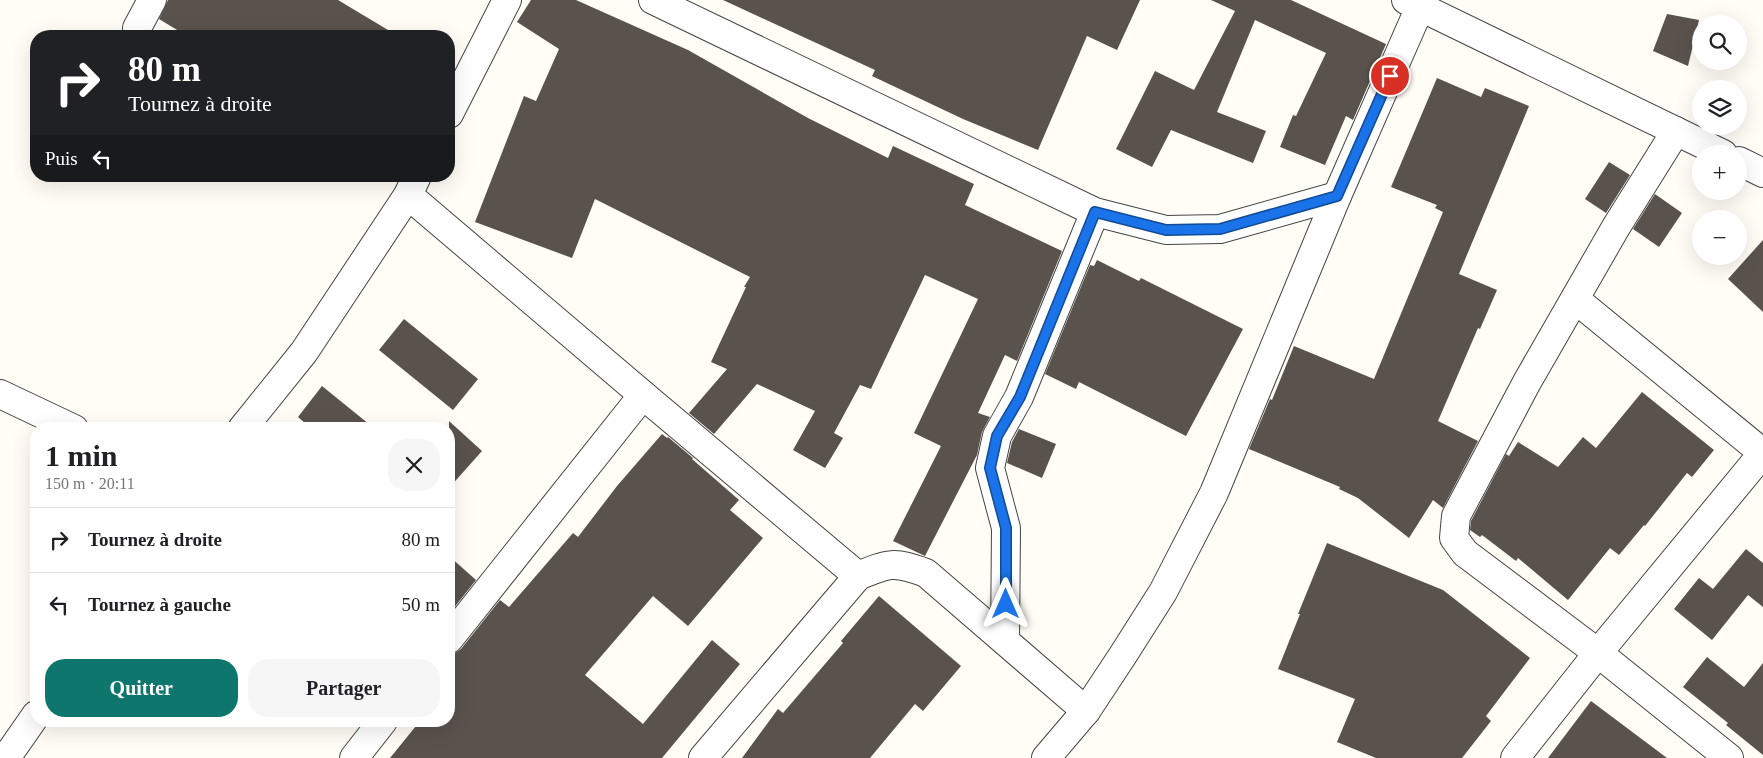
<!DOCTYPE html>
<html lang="fr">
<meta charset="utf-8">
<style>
body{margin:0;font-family:"Times New Roman",serif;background:#f6f6f6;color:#202124;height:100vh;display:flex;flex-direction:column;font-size:19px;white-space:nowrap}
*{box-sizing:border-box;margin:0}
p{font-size:16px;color:#757577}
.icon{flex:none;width:28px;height:28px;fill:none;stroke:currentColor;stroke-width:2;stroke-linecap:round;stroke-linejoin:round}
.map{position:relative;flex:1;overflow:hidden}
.panel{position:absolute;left:30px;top:422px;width:425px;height:305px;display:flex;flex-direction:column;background:#fff;border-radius:20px;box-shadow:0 5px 20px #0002}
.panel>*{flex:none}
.hud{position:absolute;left:30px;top:30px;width:425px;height:152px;border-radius:20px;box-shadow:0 5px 20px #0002;background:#202124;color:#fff;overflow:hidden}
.buttons{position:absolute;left:1692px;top:15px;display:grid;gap:10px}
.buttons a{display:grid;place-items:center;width:55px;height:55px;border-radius:50%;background:#fff;box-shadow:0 5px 20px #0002;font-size:25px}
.pin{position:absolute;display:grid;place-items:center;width:42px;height:42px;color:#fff;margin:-21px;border:2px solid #fff;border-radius:50%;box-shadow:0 1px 5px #0007}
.me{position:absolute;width:55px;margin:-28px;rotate:0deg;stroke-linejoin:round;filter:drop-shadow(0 0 4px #0008)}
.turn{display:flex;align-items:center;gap:18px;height:105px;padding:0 15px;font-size:22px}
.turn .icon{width:65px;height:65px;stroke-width:2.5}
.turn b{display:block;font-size:35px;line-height:42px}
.then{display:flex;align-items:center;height:48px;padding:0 15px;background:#0003;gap:10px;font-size:19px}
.round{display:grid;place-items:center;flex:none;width:52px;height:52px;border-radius:20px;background:#f6f6f6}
.overview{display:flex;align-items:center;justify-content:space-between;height:85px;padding:0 15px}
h1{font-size:30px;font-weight:700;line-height:38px}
.cta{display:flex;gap:10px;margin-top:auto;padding:10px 15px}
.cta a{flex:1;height:58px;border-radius:20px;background:#0f766e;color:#fff;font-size:20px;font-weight:700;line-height:58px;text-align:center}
.cta a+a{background:#f6f6f6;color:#202124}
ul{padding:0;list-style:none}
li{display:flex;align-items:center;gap:15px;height:65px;padding:0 15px;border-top:1px solid #e0e0e0}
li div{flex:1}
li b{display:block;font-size:19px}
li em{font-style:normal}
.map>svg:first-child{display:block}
.building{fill:#5a524d}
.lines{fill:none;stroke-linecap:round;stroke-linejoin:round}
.minor-casing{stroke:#444;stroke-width:30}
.minor{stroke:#fff;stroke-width:28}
.route-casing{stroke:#114b97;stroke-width:12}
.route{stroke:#1a73e8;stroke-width:9}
</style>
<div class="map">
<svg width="1763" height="758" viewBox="0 0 1763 758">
<rect width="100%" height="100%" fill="#fffdf5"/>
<g class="building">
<polygon points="168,0 338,0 398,36 187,36 159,19"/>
<polygon points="531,0 576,0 688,50 808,118 888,158 893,146 974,184 965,205 1062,251 1017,361 1005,355 978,413 990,417 982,432 977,455 925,556 893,541 941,446 914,433 978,299 925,275 871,389 860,385 834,433 843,438 825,468 793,450 815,411 757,384 714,434 689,413 727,369 711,362 746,287 744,287 750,277 595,199 572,258 475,222 524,96 536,101 559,49 517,22"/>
<polygon points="723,0 1140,0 1117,50 1087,36 1038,150 963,119 872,76 875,70"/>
<polygon points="1211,0 1291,0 1386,44 1353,120 1346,116 1325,165 1280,147 1293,115 1296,116 1326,53 1255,20 1217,112 1266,131 1253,163 1171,130 1152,167 1116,149 1155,71 1194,90 1235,11"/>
<polygon points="1667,14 1699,20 1688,66 1653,51"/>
<polygon points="1437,78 1481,97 1485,88 1529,106 1459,274 1497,290 1480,329 1478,328 1438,421 1478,441 1443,508 1433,500 1409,538 1358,498 1339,489 1340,487 1249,449 1270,399 1272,400 1294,346 1374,379 1443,212 1435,208 1437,205 1391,187"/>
<polygon points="1609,162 1630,175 1606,213 1585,199"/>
<polygon points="1655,194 1682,213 1659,247 1633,229"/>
<polygon points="1763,240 1763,312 1728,279"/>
<polygon points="1097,260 1139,281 1141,278 1243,329 1186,436 1079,382 1076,389 1045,374 1090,265 1094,266"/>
<polygon points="404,319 478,379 453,410 379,350"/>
<polygon points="322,386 375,429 312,429 298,417"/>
<polygon points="1642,392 1714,450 1692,477 1687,473 1645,526 1644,525 1619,555 1610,548 1568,600 1518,558 1516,561 1482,535 1480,537 1470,530 1471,521 1506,454 1509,456 1518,442 1558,467 1583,437 1596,448"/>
<polygon points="449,421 482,451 449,488"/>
<polygon points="1019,429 1056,444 1042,478 1007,463 1012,442"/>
<polygon points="662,434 667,438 668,437 693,458 692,459 739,500 730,510 763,538 688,626 653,596 585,675 643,724 712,640 740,664 662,758 390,758 420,721 449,721 449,654 455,653 461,649 500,600 509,607 573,533 578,537 617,486"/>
<polygon points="1327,543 1443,590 1530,658 1486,716 1491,721 1462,758 1376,758 1337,742 1355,699 1278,669 1300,614 1298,614"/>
<polygon points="1746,549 1763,563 1763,607 1748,595 1712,640 1674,609 1699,578 1713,589"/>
<polygon points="449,556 476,580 449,614"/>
<polygon points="879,596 961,666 923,711 915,704 870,758 742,758 778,709 783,713 843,643 841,641"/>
<polygon points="1707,657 1744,687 1763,663 1763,755 1726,725 1728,723 1683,687"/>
<polygon points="1591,701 1667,758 1548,758"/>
</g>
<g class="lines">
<g class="minor-casing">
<g id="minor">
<polyline points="653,0 1095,212 1166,230 1220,229 1337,196"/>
<polyline points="1406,0 1723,154"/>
<polyline points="137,28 152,0"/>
<polyline points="449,114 507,0"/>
<polyline points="1676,131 1616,227 1527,382 1456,516 1454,538 1465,553 1598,653 1729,758"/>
<polyline points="1739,161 1763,173"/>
<polyline points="408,195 643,395 858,576"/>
<polyline points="1575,299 1763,453"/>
<polyline points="0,394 74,429"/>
<polyline points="242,429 304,352 408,195 417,176"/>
<polyline points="449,639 643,395"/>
<polyline points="1005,641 1006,528 990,468 997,436 1019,397 1095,212"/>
<polyline points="6,758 36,715"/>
<polyline points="354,758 383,721"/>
<path d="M703 758 858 576C889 563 894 561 926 573L1086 711"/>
<polyline points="1046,758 1086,711 1123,655 1163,592 1214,493 1337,196 1420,7"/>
<polyline points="1515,758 1598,653 1763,453"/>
</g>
</g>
<use href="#minor" class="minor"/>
</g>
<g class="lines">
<g class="route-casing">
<polyline id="route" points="1006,604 1006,528 990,468 997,436 1020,397 1095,212 1166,230 1220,229 1337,196 1390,76"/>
</g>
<use href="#route" class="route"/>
</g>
</svg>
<div class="buttons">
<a><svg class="icon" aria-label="search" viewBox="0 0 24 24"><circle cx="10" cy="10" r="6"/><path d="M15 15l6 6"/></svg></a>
<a><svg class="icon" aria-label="layers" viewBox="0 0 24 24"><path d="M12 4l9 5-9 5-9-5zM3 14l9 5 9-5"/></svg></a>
<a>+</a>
<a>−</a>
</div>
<div class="pin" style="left:1390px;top:76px;background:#d93025"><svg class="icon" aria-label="arrive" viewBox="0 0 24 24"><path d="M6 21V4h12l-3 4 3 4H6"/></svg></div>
<svg class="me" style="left:1006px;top:604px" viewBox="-20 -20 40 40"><path d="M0-17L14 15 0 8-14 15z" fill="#1a73e8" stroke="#fff" stroke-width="4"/></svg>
<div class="hud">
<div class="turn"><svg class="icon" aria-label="right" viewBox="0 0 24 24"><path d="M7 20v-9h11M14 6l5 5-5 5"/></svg><div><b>80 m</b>Tournez à droite</div></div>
<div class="then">Puis<svg class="icon" aria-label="left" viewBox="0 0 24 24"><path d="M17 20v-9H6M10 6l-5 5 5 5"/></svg></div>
</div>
<section class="panel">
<div class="overview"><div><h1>1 min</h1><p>150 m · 20:11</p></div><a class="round"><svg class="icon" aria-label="close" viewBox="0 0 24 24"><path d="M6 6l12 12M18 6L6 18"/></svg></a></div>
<ul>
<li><svg class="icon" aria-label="right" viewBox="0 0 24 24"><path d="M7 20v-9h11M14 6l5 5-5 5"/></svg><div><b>Tournez à droite</b></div><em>80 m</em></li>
<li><svg class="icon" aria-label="left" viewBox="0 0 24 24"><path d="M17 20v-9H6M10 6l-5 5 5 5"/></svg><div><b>Tournez à gauche</b></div><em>50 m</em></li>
</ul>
<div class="cta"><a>Quitter</a><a>Partager</a></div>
</section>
</div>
